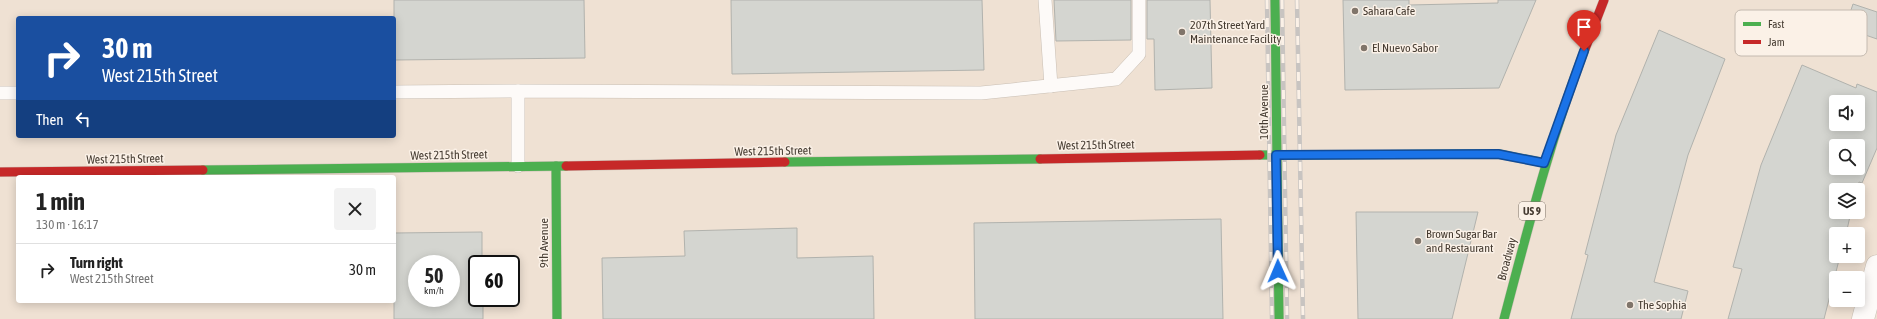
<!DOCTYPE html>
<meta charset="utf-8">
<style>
body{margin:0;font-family:"Asap Condensed",sans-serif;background:#f2f2f2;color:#222;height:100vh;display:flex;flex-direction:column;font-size:15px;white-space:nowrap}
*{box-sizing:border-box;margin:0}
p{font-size:13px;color:#767676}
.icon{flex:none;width:22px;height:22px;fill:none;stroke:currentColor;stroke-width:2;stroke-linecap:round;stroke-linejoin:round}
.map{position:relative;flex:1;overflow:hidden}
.sheet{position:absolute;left:16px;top:175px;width:380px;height:128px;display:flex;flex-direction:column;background:#fff;border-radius:4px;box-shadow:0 2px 10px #0003}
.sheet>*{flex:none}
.hud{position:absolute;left:16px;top:16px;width:380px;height:122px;border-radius:4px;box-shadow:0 2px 10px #0003;background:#1a4fa0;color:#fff;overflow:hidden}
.tools{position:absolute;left:1829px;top:95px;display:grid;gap:8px}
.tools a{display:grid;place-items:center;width:36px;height:36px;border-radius:4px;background:#fff;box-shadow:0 2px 10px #0003;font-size:20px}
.speed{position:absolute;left:408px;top:255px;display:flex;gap:8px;font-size:20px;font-weight:700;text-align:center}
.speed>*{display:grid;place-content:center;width:52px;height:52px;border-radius:50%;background:#fff;box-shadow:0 2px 10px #0003;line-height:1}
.speed small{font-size:10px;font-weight:400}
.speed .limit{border:2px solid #111;border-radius:6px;background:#fff;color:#111}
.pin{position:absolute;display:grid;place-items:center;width:34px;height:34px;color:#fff;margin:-41px -17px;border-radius:50% 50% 50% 0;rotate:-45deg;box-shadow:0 0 4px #0007}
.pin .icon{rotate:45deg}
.me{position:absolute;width:44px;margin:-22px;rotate:359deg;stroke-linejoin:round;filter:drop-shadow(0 0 3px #0008)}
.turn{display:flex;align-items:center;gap:14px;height:84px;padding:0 20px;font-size:18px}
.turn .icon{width:52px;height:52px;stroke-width:2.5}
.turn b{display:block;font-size:28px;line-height:34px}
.then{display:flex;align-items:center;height:38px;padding:0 20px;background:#0003;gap:8px;font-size:15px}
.round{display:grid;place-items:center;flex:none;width:42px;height:42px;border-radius:4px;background:#f2f2f2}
.head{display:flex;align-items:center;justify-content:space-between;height:68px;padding:0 20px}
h1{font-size:24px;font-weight:700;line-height:30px}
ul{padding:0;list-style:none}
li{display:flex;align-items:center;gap:12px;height:52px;padding:0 20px;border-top:1px solid #e0e0e0}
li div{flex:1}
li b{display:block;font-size:15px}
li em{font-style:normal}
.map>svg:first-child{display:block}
.building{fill:#d4d5d0;stroke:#b1b2ad;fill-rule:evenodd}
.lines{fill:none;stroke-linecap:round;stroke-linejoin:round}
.lane-casing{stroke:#c9bfb4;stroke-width:14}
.street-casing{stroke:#c9bfb4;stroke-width:23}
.fast-casing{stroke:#c9bfb4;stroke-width:10}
.jam-casing{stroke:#c9bfb4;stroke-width:10}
.lane{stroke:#fdfaf8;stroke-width:13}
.street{stroke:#fdfaf8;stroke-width:22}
.fast{stroke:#4caf50;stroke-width:9}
.jam{stroke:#c62828;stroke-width:9}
.rail-casing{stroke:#c8c4c1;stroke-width:4.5}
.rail{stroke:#fbf1e7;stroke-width:3;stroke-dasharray:9;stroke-linecap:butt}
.route-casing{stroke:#114b97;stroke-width:10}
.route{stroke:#1a73e8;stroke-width:7}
.poi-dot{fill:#80756a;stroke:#fbf1e7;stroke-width:1.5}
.labels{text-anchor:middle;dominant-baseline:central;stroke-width:3;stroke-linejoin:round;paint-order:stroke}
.shield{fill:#fbf1e7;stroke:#7c7268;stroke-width:1}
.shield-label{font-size:11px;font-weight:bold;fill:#453b31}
.poi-label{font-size:12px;fill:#453b31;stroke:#fbf1e7;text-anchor:start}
.street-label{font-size:12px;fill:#453b31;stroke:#fbf1e7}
.key{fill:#fbf1e7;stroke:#c4bab0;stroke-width:1}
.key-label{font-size:11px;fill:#453b31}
</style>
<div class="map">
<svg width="1877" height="319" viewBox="0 0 1877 319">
<rect width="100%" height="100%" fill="#efe1d3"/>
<g class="building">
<polygon points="394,0 584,0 585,58 394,60"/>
<polygon points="731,0 982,0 984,70 732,74"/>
<polygon points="1054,0 1131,0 1131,40 1056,41"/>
<polygon points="1147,0 1210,0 1212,88 1155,90 1154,39 1147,39"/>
<polygon points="1343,0 1409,0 1409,5 1498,3 1498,0 1536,0 1499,88 1345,90"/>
<polygon points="1853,4 1877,12 1877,39 1845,28"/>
<polygon points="1659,30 1725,59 1688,155 1654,282 1688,291 1681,319 1571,319 1588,255 1585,254 1616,135"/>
<path d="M1802 65 1856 88 1857 84 1877 92V148L1862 183 1859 182 1857 190H1836V212H1851L1846 234H1836V256H1840L1824 319H1728L1742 269 1733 267 1761 165ZM1836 102H1858V124H1836ZM1836 146H1858V168H1836Z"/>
<polygon points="1356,212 1478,212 1452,319 1358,319"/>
<polygon points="1221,219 1223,319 975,319 974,223"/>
<polygon points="797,228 797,258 873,256 874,319 603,319 602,258 685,256 684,231"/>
<path d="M482 232V264H477V298H483V319H394V233ZM417 264H451V298H417Z"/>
</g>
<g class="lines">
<g class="lane-casing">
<g id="lane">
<polyline points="1045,0 1051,86"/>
<polyline points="394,92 518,91"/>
<polyline points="0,93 18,93"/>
<polyline points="518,166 518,91 981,93 1116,79 1139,54 1139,0"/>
</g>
</g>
<g class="street-casing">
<polyline id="street" points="1863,319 1877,266"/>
</g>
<g class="fast-casing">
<g id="fast">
<polyline points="1275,0 1279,319"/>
<polyline points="1260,155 1499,154 1545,163"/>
<polyline points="785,162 1040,159"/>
<polyline points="556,166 557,319"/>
<polyline points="203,170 566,166"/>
<path d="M1504 319C1528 228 1551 137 1585 49"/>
</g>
</g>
<g class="jam-casing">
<g id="jam">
<polyline points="1585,49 1604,0"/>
<polyline points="1040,159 1260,155"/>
<polyline points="566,166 785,162"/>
<polyline points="0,172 203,170"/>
</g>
</g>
<use href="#lane" class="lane"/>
<use href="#street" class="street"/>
<use href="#fast" class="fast"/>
<use href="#jam" class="jam"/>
<g class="rail-casing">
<g id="rail">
<polyline points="1267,0 1272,319"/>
<polyline points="1282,0 1287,319"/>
<polyline points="1297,0 1303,319"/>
</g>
</g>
<use href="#rail" class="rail"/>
</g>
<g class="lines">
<g class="route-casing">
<polyline id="route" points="1278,271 1276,155 1498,154 1544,163 1584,51"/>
</g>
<use href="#route" class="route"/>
</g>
<g class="poi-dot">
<circle cx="1355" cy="11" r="4"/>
<circle cx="1182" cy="32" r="4"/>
<circle cx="1364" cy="48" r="4"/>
<circle cx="1418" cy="241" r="4"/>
<circle cx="1630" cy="305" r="4"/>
</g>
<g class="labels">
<rect class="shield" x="1519" y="202" width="26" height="18" rx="3"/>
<g class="shield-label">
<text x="1532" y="211">US 9</text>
</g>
<g class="poi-label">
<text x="1363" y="11">Sahara Cafe</text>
<text x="1190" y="25">207th Street Yard<tspan x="1190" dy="14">Maintenance Facility</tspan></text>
<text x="1372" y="48">El Nuevo Sabor</text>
<text x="1426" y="234">Brown Sugar Bar<tspan x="1426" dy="14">and Restaurant</tspan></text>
<text x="1638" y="305">The Sophia</text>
</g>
<g class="street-label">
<text transform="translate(1264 112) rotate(-90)">10th Avenue</text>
<text transform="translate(1096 145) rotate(-1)">West 215th Street</text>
<text transform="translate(773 151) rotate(-1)">West 215th Street</text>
<text transform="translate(449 155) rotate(-1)">West 215th Street</text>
<text transform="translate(125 159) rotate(-1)">West 215th Street</text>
<text transform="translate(544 243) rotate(-90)">9th Avenue</text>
<text transform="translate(1507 259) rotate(-75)">Broadway</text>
</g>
</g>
<rect x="1735" y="10" width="132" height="46" rx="6" class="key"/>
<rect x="1743" y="22" width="18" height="4" fill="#4caf50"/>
<rect x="1743" y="40" width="18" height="4" fill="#c62828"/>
<g class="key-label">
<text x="1768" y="28">Fast</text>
<text x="1768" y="46">Jam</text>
</g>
</svg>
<div class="tools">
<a><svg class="icon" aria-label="sound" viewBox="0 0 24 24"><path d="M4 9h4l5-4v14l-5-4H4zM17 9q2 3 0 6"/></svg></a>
<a><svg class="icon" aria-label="search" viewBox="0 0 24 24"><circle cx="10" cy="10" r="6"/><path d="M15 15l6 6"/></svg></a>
<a><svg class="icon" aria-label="layers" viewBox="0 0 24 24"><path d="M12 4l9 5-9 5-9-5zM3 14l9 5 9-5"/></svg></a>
<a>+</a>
<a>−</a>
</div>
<div class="speed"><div>50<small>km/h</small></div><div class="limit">60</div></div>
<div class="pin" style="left:1584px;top:51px;background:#d93025"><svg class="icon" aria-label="arrive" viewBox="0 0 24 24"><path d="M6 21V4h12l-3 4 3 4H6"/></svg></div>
<svg class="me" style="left:1278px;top:271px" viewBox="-20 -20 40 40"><path d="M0-17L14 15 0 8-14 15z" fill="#1a73e8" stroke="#fff" stroke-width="4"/></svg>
<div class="hud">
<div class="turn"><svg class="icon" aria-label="right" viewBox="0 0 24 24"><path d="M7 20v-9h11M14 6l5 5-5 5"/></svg><div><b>30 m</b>West 215th Street</div></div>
<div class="then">Then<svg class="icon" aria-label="left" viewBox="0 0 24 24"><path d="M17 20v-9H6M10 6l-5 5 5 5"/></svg></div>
</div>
<section class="sheet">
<div class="head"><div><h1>1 min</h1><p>130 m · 16:17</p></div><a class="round"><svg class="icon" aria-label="close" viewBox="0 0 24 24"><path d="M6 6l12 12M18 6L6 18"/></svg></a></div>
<ul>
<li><svg class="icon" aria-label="right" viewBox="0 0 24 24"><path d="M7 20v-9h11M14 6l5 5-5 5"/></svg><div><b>Turn right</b><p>West 215th Street</p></div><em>30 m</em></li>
</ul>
</section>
</div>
